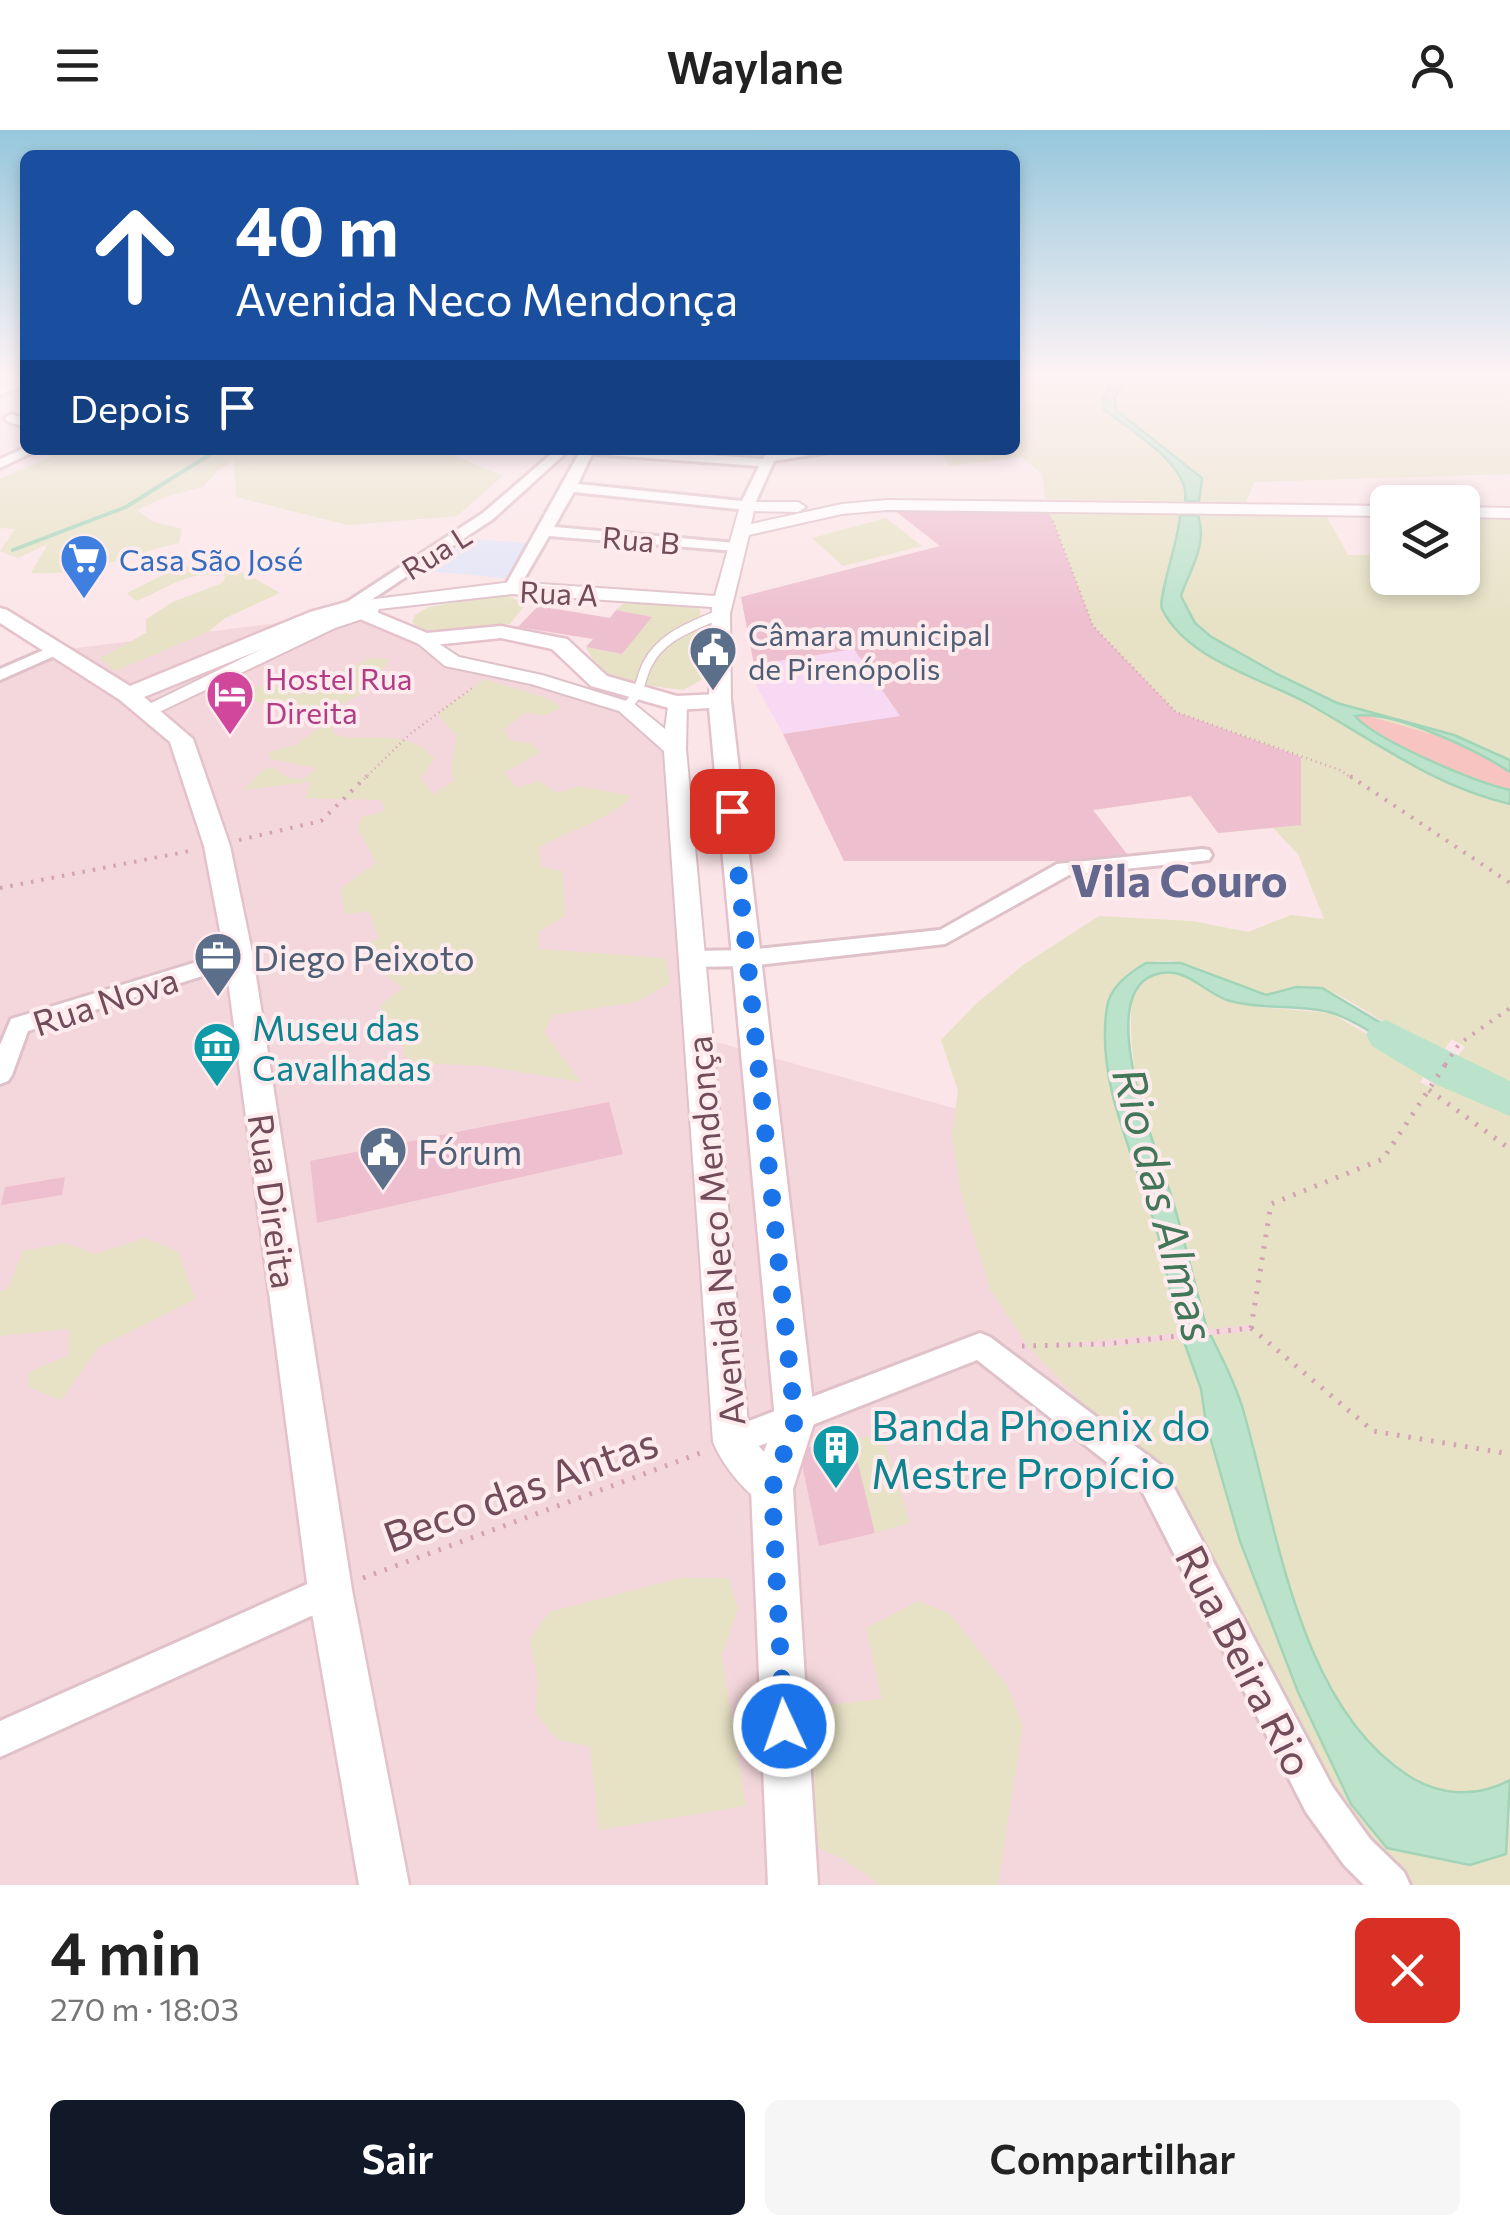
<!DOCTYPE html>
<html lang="pt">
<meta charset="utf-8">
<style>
body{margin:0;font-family:Commissioner,sans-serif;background:#f6f6f6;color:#222;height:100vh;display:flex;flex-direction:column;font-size:38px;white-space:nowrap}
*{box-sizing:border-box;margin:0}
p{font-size:32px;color:#767676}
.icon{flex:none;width:55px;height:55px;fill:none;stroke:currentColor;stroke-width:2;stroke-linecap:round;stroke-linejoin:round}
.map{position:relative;height:1755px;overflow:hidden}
.panel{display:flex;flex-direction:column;background:#fff;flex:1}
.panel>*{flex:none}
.banner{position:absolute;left:20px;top:20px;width:1000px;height:305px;border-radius:15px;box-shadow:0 5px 15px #0003;background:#1a4fa0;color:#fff;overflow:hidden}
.buttons{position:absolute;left:1370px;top:355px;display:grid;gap:20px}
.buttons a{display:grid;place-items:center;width:110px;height:110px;border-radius:15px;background:#fff;box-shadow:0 5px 15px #0003;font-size:50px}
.pin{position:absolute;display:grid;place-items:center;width:85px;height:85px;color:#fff;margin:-42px;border-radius:20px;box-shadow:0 5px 15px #0006}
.me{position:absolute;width:110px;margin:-55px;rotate:357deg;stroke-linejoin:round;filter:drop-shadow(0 0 8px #0008)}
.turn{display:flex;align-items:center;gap:35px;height:210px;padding:0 50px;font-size:45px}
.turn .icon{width:130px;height:130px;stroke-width:2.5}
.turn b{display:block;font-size:70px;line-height:85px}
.then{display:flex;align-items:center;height:95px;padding:0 50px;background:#0003;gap:20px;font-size:38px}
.round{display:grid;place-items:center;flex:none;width:105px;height:105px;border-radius:15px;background:#f6f6f6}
.head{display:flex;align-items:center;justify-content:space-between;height:170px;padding:0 50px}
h1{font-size:60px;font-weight:600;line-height:75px}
.cta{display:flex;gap:20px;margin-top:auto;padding:20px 50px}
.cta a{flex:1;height:115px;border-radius:15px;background:#111827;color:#fff;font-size:40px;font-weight:600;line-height:115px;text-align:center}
.cta a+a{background:#f6f6f6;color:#222}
header{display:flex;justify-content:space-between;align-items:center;height:130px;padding:0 50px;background:#fff;font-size:45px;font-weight:600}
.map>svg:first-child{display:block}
.residential{fill:#f4d7dc}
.education{fill:#e2e4f7}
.medical{fill:#f8d9f4}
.green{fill:#e7e2c5}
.sand{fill:#f8c4c2}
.water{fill:#bbe3cb;stroke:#a2d4b7;stroke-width:2.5}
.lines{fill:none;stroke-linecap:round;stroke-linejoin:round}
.stream{stroke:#a2d4b7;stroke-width:4}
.river{fill:#bbe3cb;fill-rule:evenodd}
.building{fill:#eebfcf}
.service-casing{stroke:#dfc1c9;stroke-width:12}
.minor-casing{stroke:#dfc1c9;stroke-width:6}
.tertiary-casing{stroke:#dfc1c9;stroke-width:4}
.secondary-casing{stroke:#e5c2cb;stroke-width:5}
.path-far2{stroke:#d3a2b3;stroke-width:2.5;stroke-dasharray:1 4;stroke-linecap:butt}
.path-far1{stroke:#d3a2b3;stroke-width:4;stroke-dasharray:2.5 8;stroke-linecap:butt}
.path{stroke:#d3a2b3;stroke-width:5;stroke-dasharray:2.5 9;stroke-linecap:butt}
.service{stroke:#fff;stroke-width:9}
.minor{fill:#fff;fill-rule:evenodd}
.tertiary{fill:#fff;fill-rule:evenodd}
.secondary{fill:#fff;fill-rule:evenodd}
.route{stroke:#1a73e8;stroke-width:18;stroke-dasharray:0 32.4}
.labels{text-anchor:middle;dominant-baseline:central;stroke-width:8;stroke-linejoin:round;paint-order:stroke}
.far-street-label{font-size:30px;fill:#724c5b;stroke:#feebee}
.far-shop-label{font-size:30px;fill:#366cbe;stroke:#feebee;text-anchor:start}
.far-service-label{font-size:30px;fill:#4e5e75;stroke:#feebee;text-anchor:start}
.far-hotel-label{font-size:30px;fill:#b23c85;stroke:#feebee;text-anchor:start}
.service-label{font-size:35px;fill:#4e5e75;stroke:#feebee;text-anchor:start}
.street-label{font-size:35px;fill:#724c5b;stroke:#feebee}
.culture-label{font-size:35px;fill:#0d838f;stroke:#feebee;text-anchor:start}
.near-culture-label{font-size:42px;fill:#0d838f;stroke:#feebee;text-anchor:start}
.near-street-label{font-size:42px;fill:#724c5b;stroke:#feebee}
.district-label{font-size:45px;font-weight:bold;fill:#64678e;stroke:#feebee}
.near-water-label{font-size:45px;font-style:italic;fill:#417658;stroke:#feebee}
</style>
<header><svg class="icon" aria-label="menu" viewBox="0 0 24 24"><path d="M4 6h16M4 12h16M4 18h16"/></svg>Waylane<svg class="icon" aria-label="person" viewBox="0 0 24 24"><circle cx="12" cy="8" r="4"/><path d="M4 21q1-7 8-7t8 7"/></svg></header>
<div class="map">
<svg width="1510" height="1755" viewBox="0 0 1510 1755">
<rect width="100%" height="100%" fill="#fbe5e8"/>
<polygon class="residential" points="360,483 437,521 626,577 675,619 698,907 957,979 1510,1143 1510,1755 0,1755 0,545 53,521"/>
<polygon class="education" points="470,409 527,413 506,448 426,441"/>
<polygon class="medical" points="854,519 900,586 783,604 752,548 760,546 754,535"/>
<g class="green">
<path d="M1015 244H1110L1112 252 1103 267 1104 280C1130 299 1192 337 1185 371L1045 369 1042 344 1021 327 951 336 936 320H1015Z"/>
<polygon points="1122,244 1510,244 1510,344 1254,352 1246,373 1199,371 1202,348 1115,278 1124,251"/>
<path d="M66 320H231L233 325 234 320H458L451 324 503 346 457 386 348 395 236 367 234 331 218 340 203 357 168 366 137 380 154 392 182 399 179 413C123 425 92 446 31 443L48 414 18 428 0 421 15 399 0 398V349Z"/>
<path d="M1050 384 1180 385C1181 406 1157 469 1162 479 1188 529 1261 548 1307 573 1379 613 1428 654 1510 674V959L1452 934 1465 917 1452 909 1438 927C1410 912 1346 863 1320 858 1299 854 1279 869 1261 863 1225 853 1184 821 1145 834 1058 863 1140 1043 1156 1099 1166 1133 1170 1168 1181 1203L1049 1215 1107 1217 1183 1209 1201 1259 1217 1337 1285 1525 1351 1674 1387 1718 1470 1735 1506 1724 1510 1690V1755H1391L1381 1748 1152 1348 1028 1216 990 1159 962 1067 952 1005 958 961 941 910 977 873 1023 835 1099 786 1192 791 1248 802 1291 785 1324 789 1298 724 1273 698 1218 703 1190 666 1093 680 933 489 750 511 741 467 893 428 925 464 1068 432Z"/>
<path d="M1198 385 1327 387 1348 425H1387L1388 448H1462L1463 389 1510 390V660L1229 518 1195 493 1181 467C1190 439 1208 415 1198 385Z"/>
<polygon points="886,388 922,416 843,436 812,408"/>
<path d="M209 435 247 444 280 463 225 488 208 502 115 541 100 528 146 503V489L173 472 222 453 226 446C189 439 169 458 136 471L127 463 179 437Z"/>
<path d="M505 464 525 475 510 494C484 497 431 513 412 492L415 485 429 477Z"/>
<polygon points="627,470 700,479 703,549 683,560 612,551 599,540 586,517 622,524 651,487 616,480"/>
<path d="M371 528 389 529 382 541 386 547 362 564 333 578V604C369 615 404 595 434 628L421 649 433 664 454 651 451 640 457 606 437 584 484 549 547 568 562 577 546 585 526 583 504 598 510 611 531 613 541 622 504 643 517 658 539 651 557 663 580 656 632 666C615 687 566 702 539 718L542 737 563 741 565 786 539 802V819L665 828 670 853 637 872 554 885 544 902 581 952 484 936 421 933 405 927 398 898 379 895 382 874 403 858 366 831 363 816 379 808 369 781 345 784 341 758 376 733 358 698 362 687 385 681 382 670 305 668 311 652 243 660 263 640 273 637 288 648 304 649 316 638 270 629 269 622 295 615 322 596 319 586 300 578 256 572 249 563 254 557C293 557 336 546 371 528Z"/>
<path d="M1166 842 1186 845 1257 877 1331 883 1428 940 1420 952 1430 957 1442 947 1510 982V1650C1476 1668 1441 1666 1409 1646 1295 1574 1278 1395 1242 1276 1235 1252 1223 1229 1211 1206L1252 1201 1250 1195 1207 1199C1194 1153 1184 1104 1169 1059 1146 990 1126 940 1132 865L1150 846Z"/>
<polygon points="144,1108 178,1121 195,1169 98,1218 61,1270 28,1257 29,1242 69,1225 69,1199 0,1206 0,1161 8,1158 23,1121 66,1113 95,1124"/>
<polygon points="882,1304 910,1393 875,1403 852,1309"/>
<polygon points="680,1448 729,1448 738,1479 722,1526 746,1676 599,1700 590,1617 556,1609 536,1583 538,1551 530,1510 549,1482"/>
<polygon points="918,1471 950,1484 1008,1557 1023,1596 998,1755 880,1755 845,1730 808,1713 792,1579 882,1569 866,1498"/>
</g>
<path class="sand" d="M1361 584 1456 611 1510 642V660C1475 652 1377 611 1355 585Z"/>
<g class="water">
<path d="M1110 244H1122L1124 251 1115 268 1116 280 1202 348 1199 371H1185C1192 337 1130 299 1104 280L1102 270 1112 252Z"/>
<path d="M1180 385H1198C1208 415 1190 439 1181 466L1195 493 1210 506 1277 544 1337 573 1454 605 1510 630V642C1478 621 1393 579 1355 586 1377 611 1475 652 1510 660V674C1433 656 1375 611 1307 573 1261 548 1187 530 1162 479 1157 470 1180 406 1180 385Z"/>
<path d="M1146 833H1181L1266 865 1296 857 1322 858 1438 927 1428 940C1401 923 1359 890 1329 882 1297 874 1263 880 1230 871 1203 863 1186 834 1154 845 1094 866 1156 1019 1169 1059 1184 1105 1194 1153 1207 1199L1181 1203C1170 1168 1166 1133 1156 1098 1136 1028 1095 953 1107 877 1110 857 1130 842 1146 833Z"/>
<polygon points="1452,934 1510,959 1510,982 1438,946"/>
<path d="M1211 1206C1223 1229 1234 1252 1242 1276 1277 1394 1297 1575 1409 1646 1440 1666 1476 1668 1510 1650L1506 1724 1470 1735 1387 1718 1351 1674 1298 1562 1240 1411 1206 1293 1201 1259 1183 1209Z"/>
</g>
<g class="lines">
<polyline class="stream" points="13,420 126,377 217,320"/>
<polygon class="river" points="1386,890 1510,951 1510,986 1435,954 1372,916 1366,905 1372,894"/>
</g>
<g class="building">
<polygon points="894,380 1050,384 1093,496 1176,582 1301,627 1301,695 1218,703 1191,666 1093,680 1127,724 1071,731 844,731 783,604 900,586 854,519 754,535 741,467 940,416"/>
<polygon points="538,476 610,488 616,480 652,487 622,524 586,517 593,509 518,497"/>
<polygon points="609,972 623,1024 317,1093 310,1031"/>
<polygon points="65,1047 62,1065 1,1075 5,1057"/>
<polygon points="852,1309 875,1403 819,1416 799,1319"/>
</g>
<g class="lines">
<g class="service-casing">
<path id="service" d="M626 577C641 563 639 552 647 535 661 506 693 496 720 484"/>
</g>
<g class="minor-casing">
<g id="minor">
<polygon points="25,247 25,254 0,265 0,257"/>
<polygon points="11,284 25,289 25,297 7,291 5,288"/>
<polygon points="25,318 37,320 0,338 0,329"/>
<polygon points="556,320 569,320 493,389 356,480 344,480 344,474 483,383"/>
<path d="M581 320H645L763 329 767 320H779L778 323 841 320 774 331 754 376 747 380 574 362 554 397 736 413 743 417 736 421 549 406 517 461H507L504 458ZM592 324H593L759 336 742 371 578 354Z"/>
<polygon points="53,516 59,518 59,524 0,550 0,539"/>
<polygon points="1202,719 1209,720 1212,725 1209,730 1069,745 945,814 748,836 691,837 680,829 691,821 748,820 940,800 1057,734"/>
<polygon points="239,819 250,827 247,832 28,901 12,945 8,951 0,954 0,915 11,889"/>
<polygon points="980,1203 990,1207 1163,1337 1332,1656 1370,1709 1404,1742 1410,1755 1364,1755 1344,1735 1306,1682 1141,1359 977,1230 731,1327 720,1322 716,1312 720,1302"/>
<polygon points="330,1444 342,1448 346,1460 342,1472 0,1627 0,1591"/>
</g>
</g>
<g class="tertiary-casing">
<g id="tertiary">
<polygon points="887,370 1388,376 1388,386 887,380 842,384 749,405 730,484 731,571 720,577 709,571 712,477 512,464 379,479 377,484 335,498 155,584 148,586 137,580 321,490 346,482 340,477 343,473 512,452 715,466 741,372 798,372 806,377 798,382 754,381 751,394 842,374"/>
<polygon points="1462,377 1510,378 1510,388 1462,387"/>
<path d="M424 504 459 527 542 545 633 573 665 599 669 569H683L687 573 686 619 749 1305 785 1346 791 1359 785 1372 772 1378C748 1368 723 1336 713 1312L664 621 619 581 531 554 445 536 414 510Z"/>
</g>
</g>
<g class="secondary-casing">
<polygon id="secondary" points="350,471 427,503 501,496 567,509 607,546 677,566 720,564 731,571 815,1290 793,1359 818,1755 768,1755 751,1359 775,1290 709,578 676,580 591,556 552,519 501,508 424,516 348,484 144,567 193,609 230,716 253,827 352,1460 409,1755 359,1755 308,1460 225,827 204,716 170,612 120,570 0,493 0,478 7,480 130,556 310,482"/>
</g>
<g class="path-far2">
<polyline points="1053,391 1093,496 1176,582 1340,640 1353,649"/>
<polyline points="364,649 410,604 475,556"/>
</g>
<g class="path-far1">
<polyline points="1350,646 1510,753"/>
<polyline points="239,710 321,691 367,646"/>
<polyline points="0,758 195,720"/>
<polyline points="1445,935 1459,914 1510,878"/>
</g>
<g class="path">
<polyline points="1429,960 1510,1019"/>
<polyline points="1251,1198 1271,1074 1383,1029 1447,932"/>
<polyline points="1251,1198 1373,1301 1510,1324"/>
<polyline points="1022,1216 1106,1214 1251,1198"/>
<polyline points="363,1448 706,1321"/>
</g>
<use href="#service" class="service"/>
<use href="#minor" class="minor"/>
<use href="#tertiary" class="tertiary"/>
<use href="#secondary" class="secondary"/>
</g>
<linearGradient id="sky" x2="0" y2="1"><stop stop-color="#96c7dc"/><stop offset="0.5" stop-color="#fdf3f5"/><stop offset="1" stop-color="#fdf3f5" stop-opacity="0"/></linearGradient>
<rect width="1510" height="490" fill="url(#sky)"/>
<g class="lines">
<polyline class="route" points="732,681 795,1290 772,1359 784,1596"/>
</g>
<defs>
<g id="supermarket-pin" transform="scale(2.5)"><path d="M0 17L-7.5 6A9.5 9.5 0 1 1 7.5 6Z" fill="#3f7fe0" stroke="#feebee"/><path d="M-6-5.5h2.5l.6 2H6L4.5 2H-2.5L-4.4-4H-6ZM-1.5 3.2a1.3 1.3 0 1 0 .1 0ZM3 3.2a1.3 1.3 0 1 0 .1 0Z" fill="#fff"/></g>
<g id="civic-pin" transform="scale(2.5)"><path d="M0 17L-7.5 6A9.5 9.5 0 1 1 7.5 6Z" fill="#5c6f8a" stroke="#feebee"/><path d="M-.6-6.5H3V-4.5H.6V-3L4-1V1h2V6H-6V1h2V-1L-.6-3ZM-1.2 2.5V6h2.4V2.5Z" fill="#fff"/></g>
<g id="hotel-pin" transform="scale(2.5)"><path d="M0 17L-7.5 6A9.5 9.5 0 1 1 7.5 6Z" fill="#d1479c" stroke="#feebee"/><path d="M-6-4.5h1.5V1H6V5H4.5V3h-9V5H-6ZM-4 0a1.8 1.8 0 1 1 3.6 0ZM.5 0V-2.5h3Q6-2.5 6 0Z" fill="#fff"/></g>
<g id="office-pin" transform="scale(2.5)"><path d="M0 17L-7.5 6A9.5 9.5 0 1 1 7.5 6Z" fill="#5c6f8a" stroke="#feebee"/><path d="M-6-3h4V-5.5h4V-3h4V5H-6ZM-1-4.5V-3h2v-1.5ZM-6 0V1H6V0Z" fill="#fff"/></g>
<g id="museum-pin" transform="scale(2.5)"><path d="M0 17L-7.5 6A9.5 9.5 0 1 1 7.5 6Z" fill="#0f9aa8" stroke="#feebee"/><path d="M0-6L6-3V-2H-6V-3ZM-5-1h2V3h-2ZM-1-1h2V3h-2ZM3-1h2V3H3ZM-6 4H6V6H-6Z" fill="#fff"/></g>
<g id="building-pin" transform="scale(2.5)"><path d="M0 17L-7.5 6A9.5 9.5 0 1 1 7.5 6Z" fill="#0f9aa8" stroke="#feebee"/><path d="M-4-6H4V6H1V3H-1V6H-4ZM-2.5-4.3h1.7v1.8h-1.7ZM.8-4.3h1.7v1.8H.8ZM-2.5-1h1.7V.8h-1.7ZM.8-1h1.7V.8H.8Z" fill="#fff"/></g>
</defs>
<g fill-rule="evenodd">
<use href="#supermarket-pin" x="84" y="428"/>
<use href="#civic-pin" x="713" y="520"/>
<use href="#hotel-pin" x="230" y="564"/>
<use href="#office-pin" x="218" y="826"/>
<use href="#museum-pin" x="217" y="916"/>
<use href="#civic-pin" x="383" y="1020"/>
<use href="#building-pin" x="836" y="1318"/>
</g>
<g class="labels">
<g class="far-street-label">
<text transform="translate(641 409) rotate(5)">Rua B</text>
<text transform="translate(436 421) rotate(-32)">Rua L</text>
<text transform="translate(559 462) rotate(3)">Rua A</text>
</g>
<g class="far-shop-label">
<text x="119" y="428">Casa São José</text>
</g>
<g class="far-service-label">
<text x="748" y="503">Câmara municipal<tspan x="748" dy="34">de Pirenópolis</tspan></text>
</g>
<g class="far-hotel-label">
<text x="265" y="547">Hostel Rua<tspan x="265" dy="34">Direita</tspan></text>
</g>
<g class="service-label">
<text x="253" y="826">Diego Peixoto</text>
<text x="418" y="1020">Fórum</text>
</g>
<g class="street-label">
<text transform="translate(105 870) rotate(-18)">Rua Nova</text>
<text transform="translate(274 1071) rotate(82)">Rua Direita</text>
<text transform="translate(714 1101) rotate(-95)">Avenida Neco Mendonça</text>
</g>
<g class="culture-label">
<text x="252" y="896">Museu das<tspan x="252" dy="40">Cavalhadas</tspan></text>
</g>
<g class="near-culture-label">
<text x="871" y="1294">Banda Phoenix do<tspan x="871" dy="48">Mestre Propício</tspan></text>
</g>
<g class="near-street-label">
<text transform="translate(520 1358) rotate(-20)">Beco das Antas</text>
<text transform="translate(1246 1530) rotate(63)">Rua Beira Rio</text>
</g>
<g class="district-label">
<text x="1179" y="748">Vila Couro</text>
</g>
<g class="near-water-label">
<text transform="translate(1166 1074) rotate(75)">Rio das Almas</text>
</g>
</g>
</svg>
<div class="buttons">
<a><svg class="icon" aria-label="layers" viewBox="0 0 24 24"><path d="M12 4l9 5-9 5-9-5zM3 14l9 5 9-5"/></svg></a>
</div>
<div class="pin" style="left:732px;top:681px;background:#d93025"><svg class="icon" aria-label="arrive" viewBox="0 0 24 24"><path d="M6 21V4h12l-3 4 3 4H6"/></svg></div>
<svg class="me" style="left:784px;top:1596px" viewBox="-20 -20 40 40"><circle r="17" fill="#1a73e8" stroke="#fff" stroke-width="3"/><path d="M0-11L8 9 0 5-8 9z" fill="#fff"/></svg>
<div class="banner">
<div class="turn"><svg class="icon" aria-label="ahead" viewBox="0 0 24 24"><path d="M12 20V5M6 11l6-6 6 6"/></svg><div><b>40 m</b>Avenida Neco Mendonça</div></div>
<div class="then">Depois<svg class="icon" aria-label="arrive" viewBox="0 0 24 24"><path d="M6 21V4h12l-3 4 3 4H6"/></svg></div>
</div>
</div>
<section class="panel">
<div class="head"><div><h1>4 min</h1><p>270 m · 18:03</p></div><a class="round" style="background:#d93025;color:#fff"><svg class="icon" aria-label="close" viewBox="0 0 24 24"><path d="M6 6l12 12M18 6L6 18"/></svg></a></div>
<div class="cta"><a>Sair</a><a>Compartilhar</a></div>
</section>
